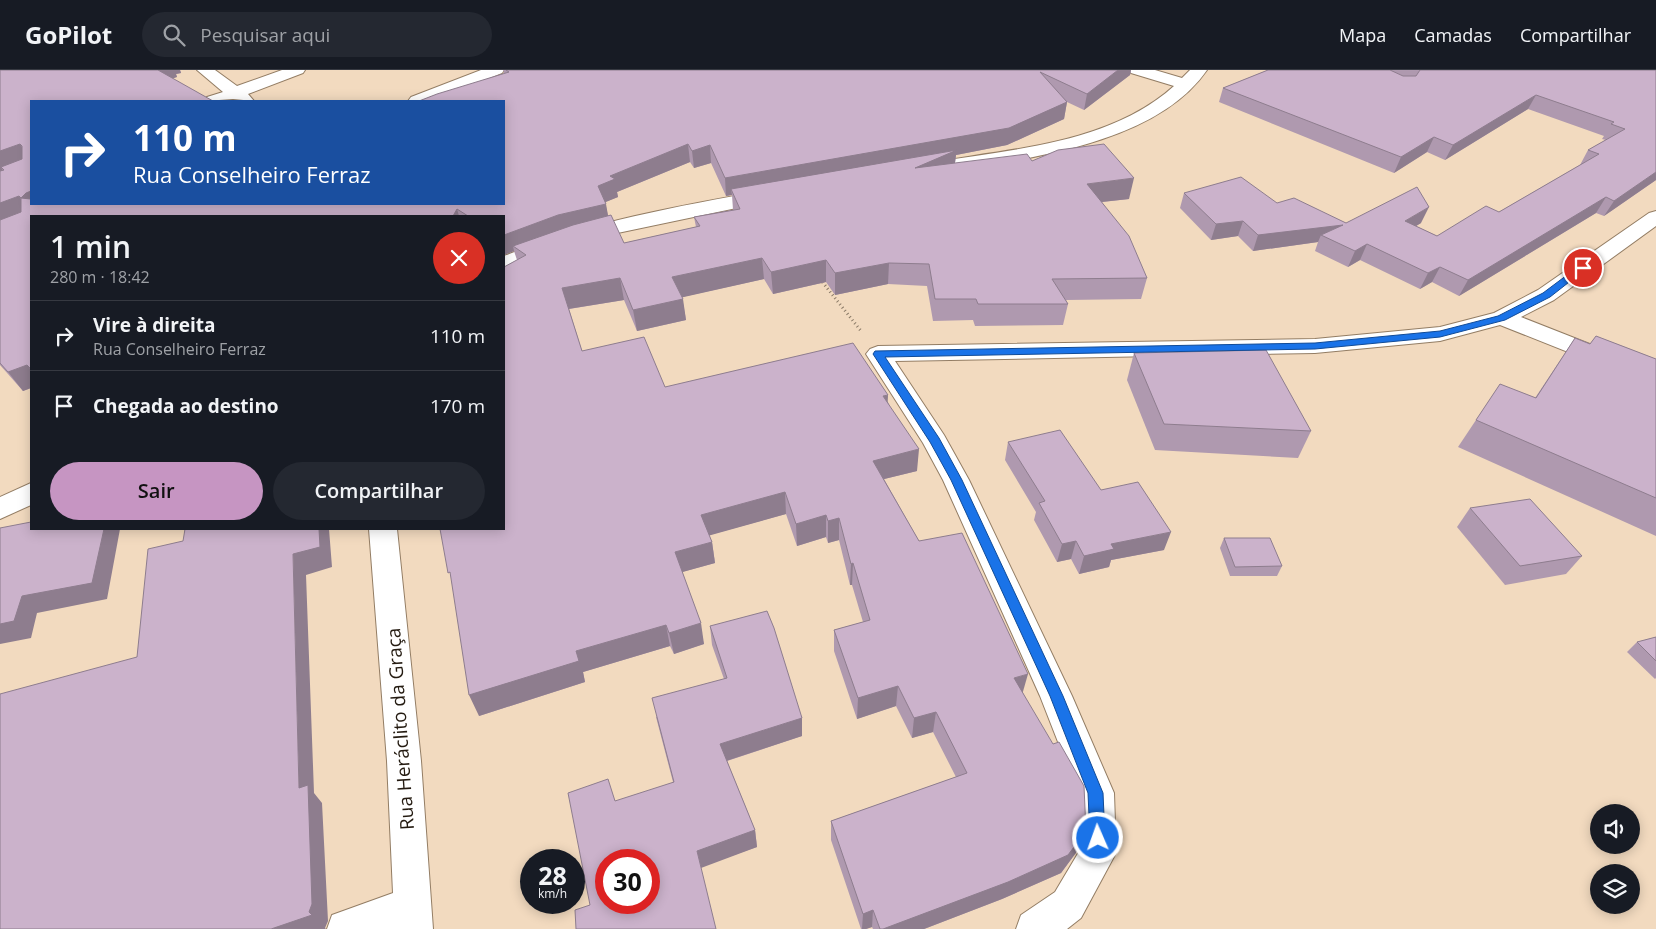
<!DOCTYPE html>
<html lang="pt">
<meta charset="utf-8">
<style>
body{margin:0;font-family:"Open Sans",sans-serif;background:#242831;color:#f1f3f6;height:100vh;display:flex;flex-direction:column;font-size:19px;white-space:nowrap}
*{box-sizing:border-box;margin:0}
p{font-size:16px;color:#9ea1a6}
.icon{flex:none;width:28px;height:28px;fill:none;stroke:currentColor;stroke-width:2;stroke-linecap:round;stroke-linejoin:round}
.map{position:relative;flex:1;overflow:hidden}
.drawer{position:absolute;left:30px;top:145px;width:475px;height:315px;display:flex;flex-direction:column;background:#171b24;border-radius:0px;box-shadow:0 2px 12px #0003}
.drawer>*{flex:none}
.guide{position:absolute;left:30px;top:30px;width:475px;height:105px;border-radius:0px;box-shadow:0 2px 12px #0003;background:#1a4fa0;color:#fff;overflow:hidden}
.buttons{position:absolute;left:1590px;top:734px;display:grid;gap:10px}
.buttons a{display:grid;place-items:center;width:50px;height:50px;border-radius:50%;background:#171b24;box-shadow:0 2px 12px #0003;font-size:25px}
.speed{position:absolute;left:520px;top:779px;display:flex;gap:10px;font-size:25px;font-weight:700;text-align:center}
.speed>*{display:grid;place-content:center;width:65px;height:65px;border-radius:50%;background:#171b24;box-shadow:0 2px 12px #0003;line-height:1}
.speed small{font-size:12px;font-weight:400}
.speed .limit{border:8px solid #d22;background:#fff;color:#111}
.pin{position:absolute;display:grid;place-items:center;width:42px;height:42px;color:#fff;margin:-21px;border:2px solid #fff;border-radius:50%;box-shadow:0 1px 5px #0007}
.me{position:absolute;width:55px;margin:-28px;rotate:358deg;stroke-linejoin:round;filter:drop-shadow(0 0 4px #0008)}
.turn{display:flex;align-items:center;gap:18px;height:105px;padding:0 20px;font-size:22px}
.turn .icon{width:65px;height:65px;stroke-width:2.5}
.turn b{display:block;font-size:35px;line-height:42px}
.round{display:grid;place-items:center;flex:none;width:52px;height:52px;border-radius:26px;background:#242831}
.overview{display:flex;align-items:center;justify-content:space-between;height:85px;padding:0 20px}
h1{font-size:30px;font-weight:600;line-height:38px}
.primary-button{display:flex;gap:10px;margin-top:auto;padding:10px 20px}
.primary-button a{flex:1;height:58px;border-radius:30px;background:#c695c2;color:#111;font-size:20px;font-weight:600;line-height:58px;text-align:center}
.primary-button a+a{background:#242831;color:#f1f3f6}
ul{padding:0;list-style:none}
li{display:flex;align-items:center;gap:15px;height:70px;padding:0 20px;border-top:1px solid #363941}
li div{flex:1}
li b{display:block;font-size:19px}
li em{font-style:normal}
header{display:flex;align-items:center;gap:30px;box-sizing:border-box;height:70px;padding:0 25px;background:#171b24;border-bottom:1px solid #363941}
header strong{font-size:24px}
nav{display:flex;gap:28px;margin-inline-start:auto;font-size:18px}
.search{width:350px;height:45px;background:#242831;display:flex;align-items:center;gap:12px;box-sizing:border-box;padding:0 18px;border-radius:28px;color:#9ea1a6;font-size:19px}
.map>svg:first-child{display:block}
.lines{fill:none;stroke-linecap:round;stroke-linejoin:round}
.minor-casing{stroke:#937d64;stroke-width:2}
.path{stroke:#8a7a67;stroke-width:3;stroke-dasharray:1 3;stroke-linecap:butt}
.minor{fill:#fff;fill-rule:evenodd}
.wall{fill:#af99af;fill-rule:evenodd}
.shaded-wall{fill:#8e7d8e}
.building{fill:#cbb2cb;stroke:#8e7d8e;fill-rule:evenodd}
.route{fill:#1a73e8;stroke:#114b97}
.labels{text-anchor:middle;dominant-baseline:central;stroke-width:4;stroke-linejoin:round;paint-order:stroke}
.near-street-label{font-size:19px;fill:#241b11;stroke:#fff}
</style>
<header>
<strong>GoPilot</strong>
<div class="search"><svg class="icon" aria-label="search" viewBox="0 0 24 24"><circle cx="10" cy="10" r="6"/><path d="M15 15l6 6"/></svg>Pesquisar aqui</div>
<nav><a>Mapa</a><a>Camadas</a><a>Compartilhar</a></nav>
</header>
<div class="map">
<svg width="1656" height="859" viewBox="0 0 1656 859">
<rect width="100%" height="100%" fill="#f2dabf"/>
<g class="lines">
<g class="minor-casing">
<g id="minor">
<polygon points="197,0 215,0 237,16 282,0 305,0 303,3 248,24 254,31 233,29 205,31 207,27 223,22"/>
<polygon points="481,0 504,0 502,3 432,31 408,31 411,27"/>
<path d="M1129 0H1155L1182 8 1190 0H1207C1154 77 1019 89 934 104L927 102 925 98 927 94 934 92C1014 79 1111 73 1174 16L1131 3Z"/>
<path d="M768 120 775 122 778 126 775 130 608 165 504 200V186C589 152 678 136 768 120Z"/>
<polygon points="1656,141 1656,156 1554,230 1521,247 1656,300 1656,317 1500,255 1440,271 1315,283 895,291 944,365 969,410 1072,626 1114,723 1116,783 1081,848 1067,859 1016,859 1021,845 1055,822 1080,780 1078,723 1040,626 943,410 923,373 866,284 870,279 878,276 1315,269 1440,257 1494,243 1538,220 1649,143"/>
<polygon points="31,413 31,435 0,449 0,427"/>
<polygon points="369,459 397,459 421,691 433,859 327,859 332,845 393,823 387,691"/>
</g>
</g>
<polyline class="path" points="820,209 861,261"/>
<use href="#minor" class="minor"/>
</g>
<g class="wall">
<path d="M0 0H180L181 3 176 4 177 7 31 31V134H504V3L503 0H1131L1130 5 1084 40 1067 32 1064 49 1007 75 956 85 955 93 1032 91 1129 129 1102 132 1147 208 1141 229 1066 230 1068 234 1063 255 975 256 973 250 933 251 927 216 888 214 835 225 826 212 773 224 764 209 682 227 686 250 637 261 624 230 569 239 582 281 665 317 888 332 917 401 884 409 919 471 1023 623 1086 761 1078 780 1061 803 1002 829 924 859H873L872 857 866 859H861L831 770V751L956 707 933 662 912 668 896 636 857 649 834 581V560L863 552 852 515H850L839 470 828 473 826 467 797 476 786 444 709 465 712 472 715 493 682 502 704 574 674 584 670 576 583 602 585 612 479 646 517 190 514 181 504 185V146H31V318L23 321 0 295ZM690 92 694 98 711 93 726 126 732 125 733 140 694 147 696 157 624 173 608 146 605 132 618 127 617 122Z"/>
<polygon points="1268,0 1656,0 1656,110 1604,146 1596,143 1459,226 1432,212 1420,219 1360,190 1348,197 1315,181 1318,172 1253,181 1238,166 1211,170 1180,138 1184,123 1277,133 1346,153 1421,153 1416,156 1437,166 1499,142 1580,95 1588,80 1606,70 1602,69 1604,66 1528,39 1445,90 1427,82 1394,103 1219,32 1223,18"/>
<polygon points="1596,266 1656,289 1656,466 1458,377 1476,350 1535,328 1575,268 1590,274"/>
<polygon points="1134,283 1311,361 1298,388 1155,380 1127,310"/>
<polygon points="1008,372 1101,420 1164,480 1111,490 1109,497 1079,504 1071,489 1057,492 1034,450 1036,442 1005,390"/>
<polygon points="1470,438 1582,486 1566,504 1505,515 1457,457"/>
<polygon points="1224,468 1282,496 1277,506 1230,506 1220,478"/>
<polygon points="710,556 802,648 802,666 727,691 755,760 757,777 590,835 673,712 656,647 724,609 712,575"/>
<polygon points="1656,567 1656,608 1655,609 1627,582 1637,572"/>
</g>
<g class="shaded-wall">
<polygon points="154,0 180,0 181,3 176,4 177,7 160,13"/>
<polygon points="1118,0 1131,0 1130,5 1084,40 1087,24"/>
<polygon points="1536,25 1528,39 1445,90 1453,75"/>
<polygon points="1067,32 1064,49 1007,75 956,85 954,100 731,119 732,125 726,126 725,108"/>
<polygon points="1434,67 1427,82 1394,103 1401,87"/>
<polygon points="20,74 30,91 1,97 3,101 0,102 0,81"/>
<polygon points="688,74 690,92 617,122 618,127 601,134 598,116 610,106"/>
<polygon points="710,75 711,93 694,98 692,81"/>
<polygon points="1656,102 1656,110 1604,146 1614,131"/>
<polygon points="1134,108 1129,129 1083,134 1087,114"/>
<polygon points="31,121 31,134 21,128 26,123"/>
<polygon points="19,126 30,144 0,155 0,133"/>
<polygon points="1606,127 1596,143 1459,226 1468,210"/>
<polygon points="606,134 609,151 513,176 514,181 504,185 504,165 558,145"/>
<polygon points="1429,137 1421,153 1398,167 1405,151"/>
<polygon points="457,139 459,146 453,146"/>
<polygon points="1243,151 1238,166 1211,170 1216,154"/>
<polygon points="1343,155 1321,165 1318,172 1253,181 1258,165"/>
<polygon points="1367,174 1360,190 1348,197 1355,181"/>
<polygon points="762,188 764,209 675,229 672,207"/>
<polygon points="826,190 826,212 773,224 771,202"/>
<polygon points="889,193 888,214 835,225 835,203"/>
<polygon points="1440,197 1432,212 1420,219 1428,203"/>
<polygon points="620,208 624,230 568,239 562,218"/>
<polygon points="683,229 686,250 637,261 633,240"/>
<polygon points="27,295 31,300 31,318 23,321 8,302"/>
<polygon points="888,325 887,347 883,326"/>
<polygon points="919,379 917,401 872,412 873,391"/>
<polygon points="785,422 786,444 704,467 701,445"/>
<polygon points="826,445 826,467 797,476 796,454"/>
<polygon points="839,448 839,470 828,473 828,451"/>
<polygon points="104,459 120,459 107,529 37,543 31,568 0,574 0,554 22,526"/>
<polygon points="319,459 329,459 332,497 306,505 314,723 322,733 328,851 325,858 326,859 271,859 309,842 299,718 293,484"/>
<polygon points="1171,462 1164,480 1111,490 1109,497 1079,504 1084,486 1111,474"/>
<polygon points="1076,471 1071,489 1057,492 1062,474"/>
<polygon points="712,472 715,493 679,503 675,482"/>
<polygon points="853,493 852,515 850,515 851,494"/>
<polygon points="701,553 704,574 674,584 669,563"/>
<polygon points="666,555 670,576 583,602 585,612 479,646 469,625 576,581"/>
<polygon points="1028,604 1022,625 1014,608"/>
<polygon points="898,616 896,636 857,649 858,628"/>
<polygon points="936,642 933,662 912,668 914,648"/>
<polygon points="802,648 802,666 723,692 720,674"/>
<polygon points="755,760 757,777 701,798 697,781"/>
<polygon points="1086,761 1078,780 1061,803 1002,829 924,859 883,859"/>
<polygon points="873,840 872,857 866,859 862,859 863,844"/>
</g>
<g class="building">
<polygon points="0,0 158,0 213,31 31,31 31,121 26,123 21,128 31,129 31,134 504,134 504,31 419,31 437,24 509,2 506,0 1118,0 1087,24 1040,2 1067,32 1009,58 725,108 710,75 692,81 688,74 610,106 615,109 598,116 606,134 558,145 504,165 504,146 468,146 457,139 453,146 31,146 31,299 27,295 8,302 0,293 0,150 21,142 21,128 19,126 0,133 0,101 4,100 1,97 22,89 22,76 20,74 0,81"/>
<polygon points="1268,0 1390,0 1403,6 1416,6 1420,0 1656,0 1656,102 1614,131 1606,127 1468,210 1440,197 1428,203 1367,174 1355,181 1321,165 1343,155 1258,165 1243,151 1216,154 1184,123 1241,107 1277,133 1294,128 1346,153 1417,117 1429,137 1405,151 1437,166 1486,136 1499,142 1599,84 1588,80 1625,59 1611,54 1614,52 1536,25 1453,75 1434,67 1401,87 1223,18"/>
<polygon points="1104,74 1134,108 1087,114 1129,166 1147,208 1052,209 1068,234 978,234 976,229 935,229 929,194 889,193 835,203 826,190 771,202 762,188 672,207 683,229 633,240 620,208 562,218 582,281 644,267 665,317 853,273 888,325 883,326 919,379 873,391 919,471 962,463 1028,604 1014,608 1053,674 1059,672 1084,716 1086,761 1068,785 1008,812 883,859 880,859 873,840 863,844 831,751 967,703 936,642 914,648 898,616 858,628 834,560 870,550 853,493 851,494 839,448 828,451 826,445 796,454 785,422 701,445 712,472 675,482 701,553 669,563 666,555 576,581 579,591 469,625 450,502 448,503 440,459 504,459 504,197 526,185 513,176 573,155 611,145 624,173 700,156 694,147 740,139 731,119 957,80 915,98 1027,84 1032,91 1058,80"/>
<polygon points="1596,266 1656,289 1656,428 1476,350 1500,314 1536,328 1575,268 1590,274"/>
<polygon points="1266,280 1311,361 1164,354 1134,283"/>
<polygon points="1060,360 1101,420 1138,412 1171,462 1111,474 1114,479 1084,486 1076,471 1062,474 1039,433 1045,431 1008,372"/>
<polygon points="1530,429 1582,486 1520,496 1470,438"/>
<polygon points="31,452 31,459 104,459 92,513 22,526 14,551 0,554 0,458"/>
<polygon points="185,459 319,459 320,477 293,484 299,718 308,715 312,834 309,842 312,845 271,859 0,859 0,624 137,587 148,479 183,471"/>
<polygon points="1224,468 1270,468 1282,496 1235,497"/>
<path d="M767 541 774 558 802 648 720 674 755 760 697 781 716 859H576L575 840 590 835 568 723 608 709 615 731 674 712 652 628 727 608 710 556ZM606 790H649V832H606Z"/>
<polygon points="1656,567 1656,591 1637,572"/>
</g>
<polygon class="route" points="1579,196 1587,198 1550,227 1505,250 1440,267 1315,279 885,287 939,368 962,410 1063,626 1103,723 1105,768 1103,773 1098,775 1092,773 1090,768 1088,723 1050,626 951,410 930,372 873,284 875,281 1315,273 1440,261 1498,246 1543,223"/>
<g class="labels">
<g class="near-street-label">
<text transform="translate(400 659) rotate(-94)">Rua Heráclito da Graça</text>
</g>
</g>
</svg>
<div class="buttons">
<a><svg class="icon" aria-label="sound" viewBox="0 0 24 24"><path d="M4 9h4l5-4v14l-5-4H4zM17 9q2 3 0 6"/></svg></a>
<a><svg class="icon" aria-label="layers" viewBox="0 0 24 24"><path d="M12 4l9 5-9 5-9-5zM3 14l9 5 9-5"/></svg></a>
</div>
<div class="speed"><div>28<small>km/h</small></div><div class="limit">30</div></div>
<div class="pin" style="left:1583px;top:198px;background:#d93025"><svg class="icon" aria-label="arrive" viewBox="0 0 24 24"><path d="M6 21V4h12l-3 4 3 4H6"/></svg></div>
<svg class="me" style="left:1098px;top:768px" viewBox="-20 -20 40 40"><circle r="17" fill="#1a73e8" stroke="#fff" stroke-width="3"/><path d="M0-11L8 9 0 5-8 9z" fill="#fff"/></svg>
<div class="guide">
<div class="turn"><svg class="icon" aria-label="right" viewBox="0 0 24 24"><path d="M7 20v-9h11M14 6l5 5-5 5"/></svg><div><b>110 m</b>Rua Conselheiro Ferraz</div></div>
</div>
<section class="drawer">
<div class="overview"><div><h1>1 min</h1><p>280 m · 18:42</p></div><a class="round" style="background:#d93025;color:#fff"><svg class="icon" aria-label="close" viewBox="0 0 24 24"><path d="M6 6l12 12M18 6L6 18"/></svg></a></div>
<ul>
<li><svg class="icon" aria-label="right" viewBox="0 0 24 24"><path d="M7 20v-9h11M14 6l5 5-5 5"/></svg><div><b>Vire à direita</b><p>Rua Conselheiro Ferraz</p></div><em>110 m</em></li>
<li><svg class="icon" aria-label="arrive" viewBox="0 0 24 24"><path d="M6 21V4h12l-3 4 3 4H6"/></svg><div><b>Chegada ao destino</b></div><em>170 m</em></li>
</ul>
<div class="primary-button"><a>Sair</a><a>Compartilhar</a></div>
</section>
</div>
